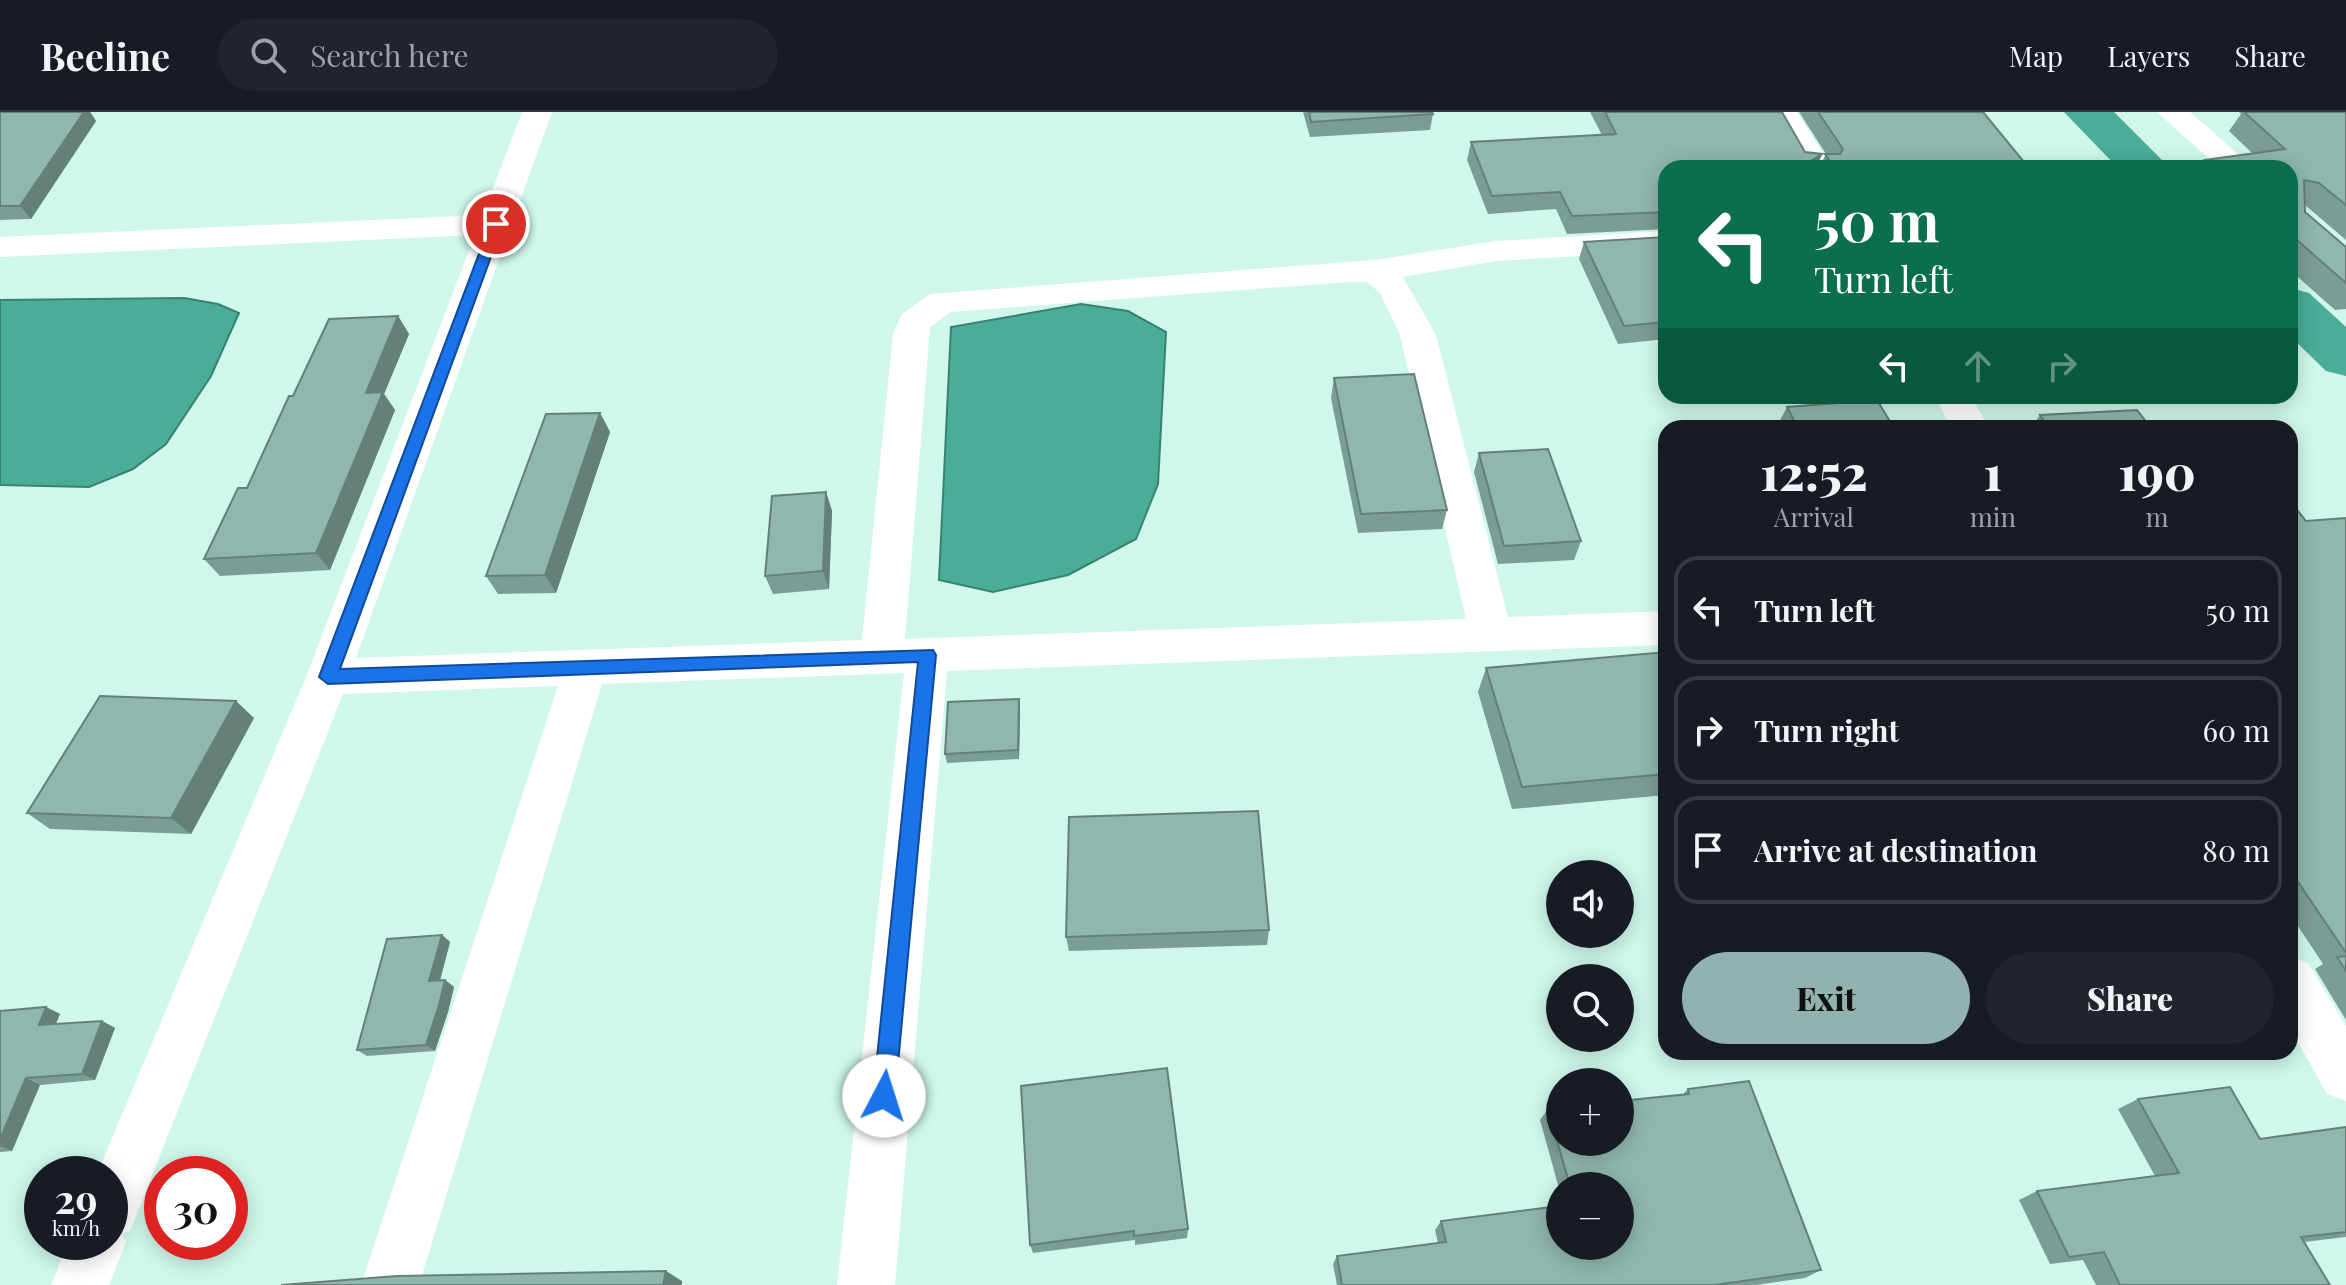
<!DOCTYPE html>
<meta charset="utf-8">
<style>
body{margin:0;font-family:"Playfair Display",serif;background:#20242c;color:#f1f3f6;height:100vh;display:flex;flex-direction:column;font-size:30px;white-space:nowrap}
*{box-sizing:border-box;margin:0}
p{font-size:26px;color:#9ea1a6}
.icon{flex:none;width:44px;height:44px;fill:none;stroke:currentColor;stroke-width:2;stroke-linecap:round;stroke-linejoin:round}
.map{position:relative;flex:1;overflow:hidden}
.sheet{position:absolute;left:1658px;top:308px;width:640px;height:640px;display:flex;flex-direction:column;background:#171b24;border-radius:24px;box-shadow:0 4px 20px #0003}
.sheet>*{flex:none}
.hud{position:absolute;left:1658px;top:48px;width:640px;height:244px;border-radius:24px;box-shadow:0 4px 20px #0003;background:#0b6e4f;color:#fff;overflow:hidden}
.fabs{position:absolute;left:1546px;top:748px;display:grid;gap:16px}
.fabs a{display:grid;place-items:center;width:88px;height:88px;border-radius:50%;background:#171b24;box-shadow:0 4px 20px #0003;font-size:40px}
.speed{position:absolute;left:24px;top:1044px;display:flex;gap:16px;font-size:40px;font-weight:700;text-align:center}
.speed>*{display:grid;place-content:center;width:104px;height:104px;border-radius:50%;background:#171b24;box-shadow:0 4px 20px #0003;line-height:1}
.speed small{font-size:20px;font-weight:400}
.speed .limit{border:12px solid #d22;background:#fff;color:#111}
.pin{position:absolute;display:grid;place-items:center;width:68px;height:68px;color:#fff;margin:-34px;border:4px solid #fff;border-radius:50%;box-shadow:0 2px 8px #0007}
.me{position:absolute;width:88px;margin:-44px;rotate:5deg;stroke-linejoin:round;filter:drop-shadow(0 0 6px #0008)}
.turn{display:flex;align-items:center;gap:28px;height:168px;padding:0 24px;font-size:36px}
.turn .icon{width:104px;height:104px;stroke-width:2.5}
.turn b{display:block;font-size:56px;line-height:68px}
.lanes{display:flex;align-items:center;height:76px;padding:0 24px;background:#0003;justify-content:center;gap:40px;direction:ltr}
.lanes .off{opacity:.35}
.eta{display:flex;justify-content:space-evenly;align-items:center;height:136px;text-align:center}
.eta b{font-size:48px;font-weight:800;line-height:56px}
.action{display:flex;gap:16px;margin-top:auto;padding:16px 24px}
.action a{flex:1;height:92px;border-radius:48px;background:#91b2ae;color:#111;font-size:32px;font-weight:800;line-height:92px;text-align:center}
.action a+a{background:#20242c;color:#f1f3f6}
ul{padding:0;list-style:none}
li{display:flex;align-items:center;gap:24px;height:108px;margin:0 16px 12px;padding:0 8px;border:4px solid #363941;border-radius:24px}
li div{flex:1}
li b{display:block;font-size:30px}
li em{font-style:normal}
header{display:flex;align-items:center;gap:48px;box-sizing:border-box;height:112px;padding:0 40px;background:#171b24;border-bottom:2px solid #363941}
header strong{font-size:38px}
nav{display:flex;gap:44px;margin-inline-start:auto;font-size:28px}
.search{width:560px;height:72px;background:#20242c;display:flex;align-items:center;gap:20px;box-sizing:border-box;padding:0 28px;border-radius:44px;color:#9ea1a6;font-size:30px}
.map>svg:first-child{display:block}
.water{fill:#4aad98;stroke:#388272;stroke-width:2}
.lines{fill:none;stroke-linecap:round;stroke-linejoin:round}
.canal{fill:#4aad98;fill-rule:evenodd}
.minor{fill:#fff;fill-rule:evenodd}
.tertiary{fill:#fff;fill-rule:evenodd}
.wall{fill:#7c9d95}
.shaded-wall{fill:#658079}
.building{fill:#90b7ad;stroke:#658079;stroke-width:2}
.route{fill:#1a73e8;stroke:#114b97;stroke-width:2}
</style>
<header>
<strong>Beeline</strong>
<div class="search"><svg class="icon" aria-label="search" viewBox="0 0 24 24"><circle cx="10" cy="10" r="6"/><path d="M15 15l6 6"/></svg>Search here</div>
<nav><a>Map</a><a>Layers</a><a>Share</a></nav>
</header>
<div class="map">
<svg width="2346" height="1173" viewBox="0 0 2346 1173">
<rect width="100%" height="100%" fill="#cff7ec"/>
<g class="water">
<polygon points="184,186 218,192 239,201 211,264 166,332 133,357 89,375 0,373 0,188"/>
<polygon points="1081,192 1128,199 1166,220 1158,372 1136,427 1068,463 993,480 939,468 951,215"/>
</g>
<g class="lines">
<g class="canal">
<polygon points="2064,0 2114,0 2170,56 2118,56"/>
<polygon points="2290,176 2309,181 2346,215 2346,264 2326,259 2290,224"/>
</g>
<g class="minor">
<path d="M522 0H552L356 546 862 528 893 222 902 202 930 182 1375 148 1496 129 1666 119V139L1496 149 1403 165 1436 223 1508 505 1666 499V533L947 559 895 1173H837L904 561 602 572 419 1173H361L558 574 343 582 138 1099 130 1119 122 1122 126 1130 109 1173H51L68 1130H110V1062H97L306 565 475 123 0 145V125L483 103ZM1348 170H1367L1380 181 1400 223 1466 507 905 527 930 215 951 200Z"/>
<polygon points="1767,0 1797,0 1832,56 1800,56"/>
<polygon points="1935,284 1971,284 1989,316 1951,316"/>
<polygon points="2290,844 2308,851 2346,914 2346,989 2327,982 2290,916"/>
</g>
<polygon class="tertiary" points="2157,0 2190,0 2254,56 2219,56"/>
</g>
<g class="wall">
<polygon points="0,0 90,0 96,9 31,107 0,108"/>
<polygon points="1303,0 1432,0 1433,2 1430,18 1310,25"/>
<polygon points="1590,0 1781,0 1805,40 1822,42 1816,56 1666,56 1666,117 1567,122 1556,97 1488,102 1467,48 1471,30 1602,23"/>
<polygon points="1799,0 1983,0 2029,56 1819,56 1826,42"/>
<polygon points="2239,0 2346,0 2346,128 2305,93 2305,100 2346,135 2346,197 2335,198 2290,158 2290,56 2199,56 2205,48 2253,42 2229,19 2241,2"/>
<polygon points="1666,125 1666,227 1618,232 1579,147 1584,130"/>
<polygon points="398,204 409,222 384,282 395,298 330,458 220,464 204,447 247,376 293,284"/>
<polygon points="1334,266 1447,398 1442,417 1358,421 1331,286"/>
<polygon points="1787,295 1894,316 1778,316 1777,314"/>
<polygon points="600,301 610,320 556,481 498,482 486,464"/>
<polygon points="2040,303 2151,316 2031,316"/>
<polygon points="1479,341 1581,429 1574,448 1498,452 1474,360"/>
<polygon points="826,380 832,399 829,477 773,482 765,464"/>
<polygon points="2290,389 2306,409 2346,406 2346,908 2315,857 2323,852 2290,802"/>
<polygon points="1666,540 1666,683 1512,697 1478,580 1486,556"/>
<polygon points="1020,597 1019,647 947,651 945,642"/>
<polygon points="254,606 191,722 50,717 27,701"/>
<polygon points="1269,818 1267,833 1069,839 1066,825"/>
<polygon points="442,823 450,830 440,868 445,868 454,875 448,900 435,939 367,944 357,938"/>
<polygon points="46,895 60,902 56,912 102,909 115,916 95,968 40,973 12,1039 0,1040 0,899"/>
<polygon points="1021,974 1188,1117 1187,1126 1135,1133 1135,1128 1033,1141 1030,1133"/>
<polygon points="1688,977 1821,1158 1805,1166 1756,1173 1337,1173 1333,1152 1337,1144 1438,1131 1435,1118 1441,1109 1560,1134 1620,1074 1560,1074 1560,1080 1540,1008 1548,997 1682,983"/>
<polygon points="2138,987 2260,1027 2346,1015 2346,1125 2304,1130 2330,1173 2096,1173 2083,1148 2050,1152 2019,1088 2037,1079 2155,1064 2118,997"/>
</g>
<g class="shaded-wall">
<polygon points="84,0 90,0 96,9 31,107 20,94"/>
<polygon points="1822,42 1816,56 1799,56"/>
<polygon points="398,204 409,222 384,282 395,298 330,458 316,441 366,281"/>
<polygon points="600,301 610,320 556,481 545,463"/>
<polygon points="826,380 832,399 829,477 823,459"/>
<polygon points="1019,587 1020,597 1019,647 1018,638"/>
<polygon points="236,589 254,606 191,722 171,706"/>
<polygon points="442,823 450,830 438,876 429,869"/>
<polygon points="445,868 454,875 448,900 435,939 426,933"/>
<polygon points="46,895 60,902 52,920 39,913"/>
<polygon points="102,909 115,916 95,968 82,962"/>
<polygon points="26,966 40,973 12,1039 0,1034 0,1027"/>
<polygon points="666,1159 682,1169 682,1173 663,1173"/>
</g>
<g class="building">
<polygon points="0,0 84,0 20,94 0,94"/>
<polygon points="1309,0 1432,0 1433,2 1311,10"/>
<polygon points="1605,0 1782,0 1805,40 1822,42 1799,56 1666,56 1666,100 1572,104 1560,80 1492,84 1471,30 1616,22"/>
<polygon points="1818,0 1983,0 2029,56 1835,56 1825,42 1840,42 1843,37"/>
<polygon points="2244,0 2346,0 2346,93 2319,71 2304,68 2305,100 2346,135 2346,171 2290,122 2290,56 2214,56 2205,48 2285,37"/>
<polygon points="1666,125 1666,210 1624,214 1584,130"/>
<polygon points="398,204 366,281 383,280 316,441 204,447 238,376 247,376 289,284 293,284 329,207"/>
<polygon points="1414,262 1447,398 1361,402 1334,266"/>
<polygon points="1877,288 1894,316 1798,316 1787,295"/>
<polygon points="2137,298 2151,316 2049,316 2040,303"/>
<polygon points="600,301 545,463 486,464 546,302"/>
<polygon points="1548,337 1581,429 1504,434 1479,341"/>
<polygon points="826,380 823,459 765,464 772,384"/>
<polygon points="2290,389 2306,409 2346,406 2346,841 2290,758"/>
<polygon points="1666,540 1666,662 1522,675 1486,556"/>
<polygon points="100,584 236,589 171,706 27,701"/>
<polygon points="1019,587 1018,638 945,642 948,590"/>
<polygon points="1258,699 1269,818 1066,825 1069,705"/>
<polygon points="442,823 429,869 445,868 439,893 426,933 357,938 387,827"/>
<polygon points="2346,844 2346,859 2337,845"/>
<polygon points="46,895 39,913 102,909 82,962 26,966 0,1027 0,899"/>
<polygon points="1167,956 1188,1117 1134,1124 1134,1119 1030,1133 1021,974"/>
<polygon points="1749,969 1821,1158 1715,1173 1342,1173 1337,1144 1446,1130 1441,1109 1560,1094 1560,1134 1620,1134 1620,1074 1570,1074 1548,997 1560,996 1560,1030 1620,1030 1620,989 1689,982 1688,977"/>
<polygon points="2230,975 2260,1027 2346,1015 2346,1120 2301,1125 2330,1173 2120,1173 2104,1140 2069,1145 2037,1079 2179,1061 2138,987"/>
<polygon points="666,1159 663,1173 281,1173 397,1164"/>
</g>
<polygon class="route" points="491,110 503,112 340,557 933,538 936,543 895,984 892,992 884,995 877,992 873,984 918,550 328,572 319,565"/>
</svg>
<div class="fabs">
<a><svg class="icon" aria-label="sound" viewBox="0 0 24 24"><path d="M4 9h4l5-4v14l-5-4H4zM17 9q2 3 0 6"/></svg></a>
<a><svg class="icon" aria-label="search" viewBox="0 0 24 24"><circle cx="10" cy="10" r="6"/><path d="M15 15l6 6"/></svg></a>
<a>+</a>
<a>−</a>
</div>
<div class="speed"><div>29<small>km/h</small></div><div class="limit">30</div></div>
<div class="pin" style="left:496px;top:112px;background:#d93025"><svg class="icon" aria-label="arrive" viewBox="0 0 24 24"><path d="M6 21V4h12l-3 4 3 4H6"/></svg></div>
<svg class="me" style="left:884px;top:984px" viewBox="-20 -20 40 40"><circle r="19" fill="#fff"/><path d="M0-13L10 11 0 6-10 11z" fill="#1a73e8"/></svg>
<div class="hud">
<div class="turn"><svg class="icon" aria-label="left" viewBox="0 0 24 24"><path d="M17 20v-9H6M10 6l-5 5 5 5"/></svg><div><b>50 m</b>Turn left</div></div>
<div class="lanes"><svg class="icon" aria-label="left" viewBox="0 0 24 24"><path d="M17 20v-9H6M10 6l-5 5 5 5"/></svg><svg class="icon off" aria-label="ahead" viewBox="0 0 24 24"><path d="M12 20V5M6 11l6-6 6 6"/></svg><svg class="icon off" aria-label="right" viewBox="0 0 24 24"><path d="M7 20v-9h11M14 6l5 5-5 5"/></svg></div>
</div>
<section class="sheet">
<div class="eta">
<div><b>12:52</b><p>Arrival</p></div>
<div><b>1</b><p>min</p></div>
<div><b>190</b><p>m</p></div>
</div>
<ul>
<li><svg class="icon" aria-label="left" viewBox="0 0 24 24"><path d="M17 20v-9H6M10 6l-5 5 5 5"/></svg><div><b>Turn left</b></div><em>50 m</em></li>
<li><svg class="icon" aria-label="right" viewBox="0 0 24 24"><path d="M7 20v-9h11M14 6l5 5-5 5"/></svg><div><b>Turn right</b></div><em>60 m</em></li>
<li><svg class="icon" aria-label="arrive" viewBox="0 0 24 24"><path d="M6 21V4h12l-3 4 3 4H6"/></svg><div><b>Arrive at destination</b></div><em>80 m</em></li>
</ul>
<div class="action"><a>Exit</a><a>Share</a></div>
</section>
</div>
